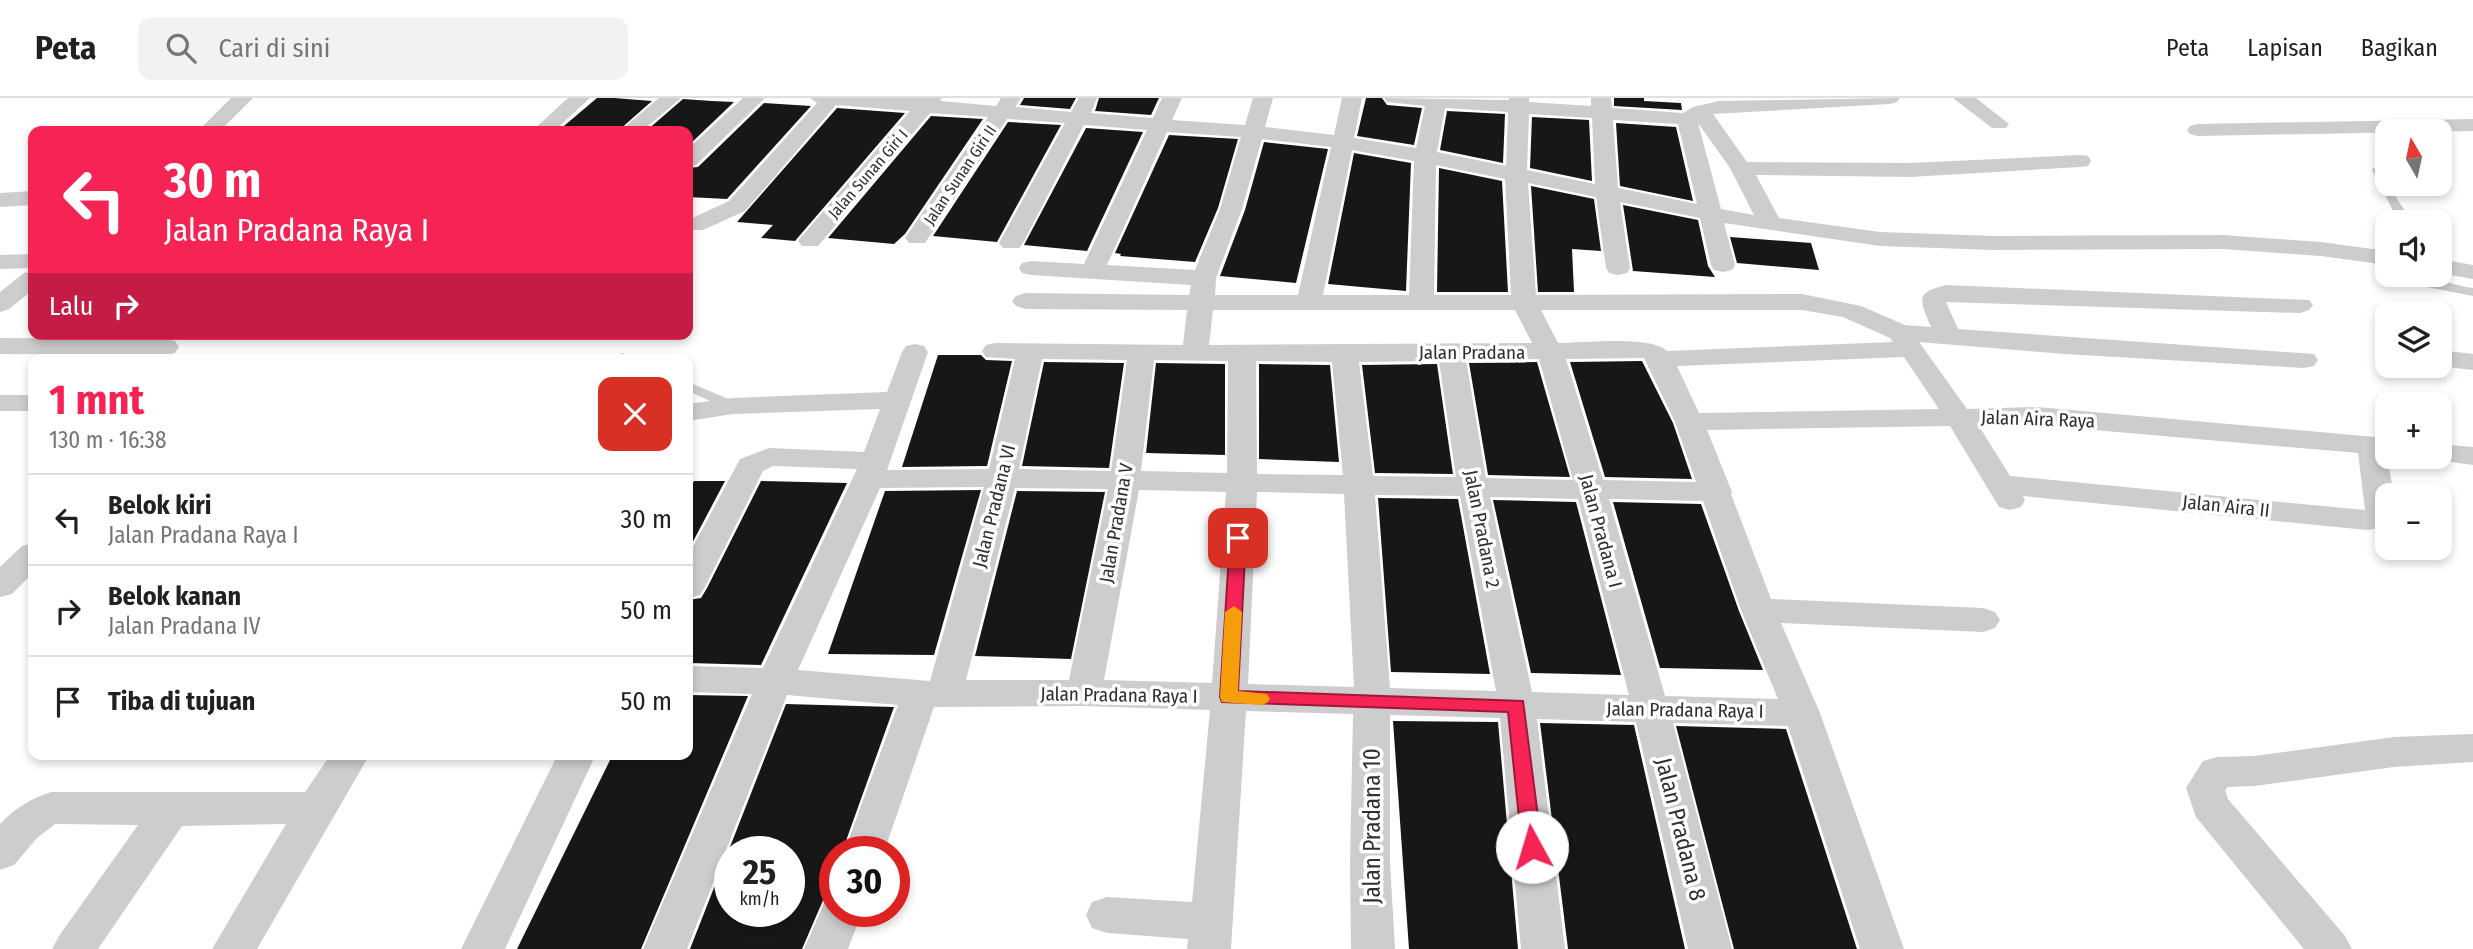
<!DOCTYPE html>
<html lang="id">
<meta charset="utf-8">
<style>
body{margin:0;font-family:"Fira Sans Condensed",sans-serif;background:#f2f2f2;color:#202124;height:100vh;display:flex;flex-direction:column;font-size:26px;white-space:nowrap}
*{box-sizing:border-box;margin:0}
p{font-size:23px;color:#757577}
.icon{flex:none;width:38px;height:38px;fill:none;stroke:currentColor;stroke-width:2;stroke-linecap:round;stroke-linejoin:round}
.map{position:relative;flex:1;overflow:hidden}
.sheet{position:absolute;left:28px;top:256px;width:665px;height:406px;display:flex;flex-direction:column;background:#fff;border-radius:14px;box-shadow:0 4px 10px #0003}
.sheet>*{flex:none}
.hud{position:absolute;left:28px;top:28px;width:665px;height:214px;border-radius:14px;box-shadow:0 4px 10px #0003;background:#f62455;color:#fff;overflow:hidden}
.needle{width:46px;rotate:351deg}
.buttons{position:absolute;left:2375px;top:21px;display:grid;gap:14px}
.buttons a{display:grid;place-items:center;width:77px;height:77px;border-radius:14px;background:#fff;box-shadow:0 4px 10px #0003;font-size:35px}
.speed{position:absolute;left:714px;top:738px;display:flex;gap:14px;font-size:35px;font-weight:700;text-align:center}
.speed>*{display:grid;place-content:center;width:91px;height:91px;border-radius:50%;background:#fff;box-shadow:0 4px 10px #0003;line-height:1}
.speed small{font-size:18px;font-weight:400}
.speed .limit{border:10px solid #d22;background:#fff;color:#111}
.pin{position:absolute;display:grid;place-items:center;width:60px;height:60px;color:#fff;margin:-30px;border-radius:14px;box-shadow:0 4px 10px #0006}
.me{position:absolute;width:77px;margin:-38px;rotate:354deg;stroke-linejoin:round;filter:drop-shadow(0 0 5px #0008)}
.turn{display:flex;align-items:center;gap:24px;height:147px;padding:0 21px;font-size:32px}
.turn .icon{width:91px;height:91px;stroke-width:2.5}
.turn b{display:block;font-size:49px;line-height:60px}
.then{display:flex;align-items:center;height:66px;padding:0 21px;background:#0003;gap:14px;font-size:26px}
.round{display:grid;place-items:center;flex:none;width:74px;height:74px;border-radius:14px;background:#f2f2f2}
.overview{display:flex;align-items:center;justify-content:space-between;height:119px;padding:0 21px}
h1{font-size:42px;font-weight:700;line-height:52px;color:#f62455}
ul{padding:0;list-style:none}
li{display:flex;align-items:center;gap:21px;height:91px;padding:0 21px;border-top:2px solid #e0e0e0}
li div{flex:1}
li b{display:block;font-size:26px}
li em{font-style:normal}
header{display:flex;align-items:center;gap:42px;box-sizing:border-box;height:98px;padding:0 35px;background:#fff;border-bottom:2px solid #e0e0e0}
header strong{font-size:33px}
nav{display:flex;gap:38px;margin-inline-start:auto;font-size:24px}
.search{width:490px;height:63px;background:#f2f2f2;display:flex;align-items:center;gap:18px;box-sizing:border-box;padding:0 24px;border-radius:14px;color:#757577;font-size:26px}
.map>svg:first-child{display:block}
.building{fill:#171717;fill-rule:evenodd}
.lines{fill:none;stroke-linecap:round;stroke-linejoin:round}
.lane{fill:#cdcdcd;fill-rule:evenodd}
.street{fill:#cdcdcd;fill-rule:evenodd}
.route{fill:#f62455;stroke:#a01737;stroke-width:2}
.slow{fill:#f59e0b}
.labels{text-anchor:middle;dominant-baseline:central;stroke-width:7;stroke-linejoin:round;paint-order:stroke}
.far-street-label{font-size:16px;fill:#303030;stroke:#fff}
.street-label{font-size:19px;fill:#303030;stroke:#fff}
.near-street-label{font-size:23px;fill:#303030;stroke:#fff}
</style>
<header>
<strong>Peta</strong>
<div class="search"><svg class="icon" aria-label="search" viewBox="0 0 24 24"><circle cx="10" cy="10" r="6"/><path d="M15 15l6 6"/></svg>Cari di sini</div>
<nav><a>Peta</a><a>Lapisan</a><a>Bagikan</a></nav>
</header>
<div class="map">
<svg width="2473" height="851" viewBox="0 0 2473 851">
<rect width="100%" height="100%" fill="#fff"/>
<g class="building">
<polygon points="597,0 614,0 652,3 618,33 558,33"/>
<polygon points="1024,0 1076,0 1070,11 1020,7"/>
<polygon points="1099,0 1159,0 1151,17 1095,13"/>
<polygon points="1366,0 1382,0 1387,7 1422,10 1414,47 1357,38"/>
<polygon points="1614,0 1644,0 1644,3 1681,5 1682,12 1614,8"/>
<polygon points="683,1 712,3 734,4 688,48 688,33 646,33"/>
<polygon points="764,5 811,8 727,101 688,99 688,70 698,69"/>
<polygon points="837,10 905,15 795,143 761,140 773,127 737,124"/>
<polygon points="1447,13 1505,16 1503,65 1440,52"/>
<polygon points="931,18 983,21 905,136 894,146 828,140"/>
<polygon points="1532,19 1589,22 1592,83 1530,70"/>
<polygon points="1008,24 1061,27 997,144 933,138"/>
<polygon points="1616,25 1676,29 1693,103 1620,88"/>
<polygon points="1086,30 1143,34 1087,153 1024,147"/>
<polygon points="1169,37 1238,41 1218,110 1195,164 1120,158 1121,156 1115,155"/>
<polygon points="1264,44 1328,51 1296,185 1220,178 1245,112"/>
<polygon points="1354,55 1411,65 1406,193 1328,186"/>
<polygon points="1439,70 1502,83 1508,194 1437,194"/>
<polygon points="1531,88 1594,101 1601,153 1572,151 1574,194 1538,194"/>
<polygon points="1623,107 1698,122 1708,168 1715,179 1633,173"/>
<polygon points="1730,139 1811,145 1819,172 1737,165"/>
<polygon points="938,257 981,257 986,262 1012,263 987,368 902,369"/>
<polygon points="1642,263 1673,325 1692,381 1605,379 1570,264"/>
<polygon points="1044,264 1124,265 1109,370 1022,368"/>
<polygon points="1537,264 1570,379 1488,377 1469,265"/>
<polygon points="1156,265 1225,266 1225,357 1146,355"/>
<polygon points="1259,266 1330,267 1339,364 1259,361"/>
<polygon points="1437,266 1453,376 1375,375 1362,267"/>
<polygon points="694,383 725,383 688,453 688,394"/>
<polygon points="761,383 847,385 761,567 688,565 688,502 701,500 707,490"/>
<polygon points="981,392 934,557 828,556 885,393"/>
<polygon points="1017,393 1105,394 1071,561 975,558"/>
<polygon points="1378,400 1458,401 1490,576 1391,574"/>
<polygon points="1493,402 1576,404 1621,577 1531,575"/>
<polygon points="1613,404 1701,406 1739,513 1763,572 1660,570"/>
<polygon points="688,597 748,598 641,851 517,851 613,656 688,656"/>
<path d="M786 606 894 609 842 754H835V796L824 800 802 851H690ZM730 754H789V814H730Z"/>
<polygon points="1393,623 1498,624 1518,851 1409,851"/>
<polygon points="1540,625 1634,627 1685,851 1568,851"/>
<polygon points="1676,628 1786,631 1857,851 1734,851"/>
</g>
<g class="lines">
<g class="lane">
<path d="M2373 70 2382 72C2391 89 2398 106 2412 121L2411 124H2399L2372 72Z"/>
<path d="M2400 177C2423 176 2449 186 2473 190V198L2417 187Z"/>
<polygon points="623,255 635,261 617,261 618,256"/>
<polygon points="688,284 738,305 740,308 733,312 728,311 688,293"/>
</g>
<g class="street">
<polygon points="231,0 253,0 220,33 198,33"/>
<polygon points="568,0 590,0 554,33 532,33"/>
<polygon points="659,0 681,0 642,33 620,33"/>
<polygon points="743,0 765,0 696,67 688,68 688,51"/>
<path d="M810 0H942L940 3 996 8 1001 0H1021L1015 9 1071 14 1079 0H1097L1091 15 1153 20 1162 0H1182L1172 22 1245 27 1253 0H1273L1265 29 1334 37 1342 0H1362L1354 40 1416 50 1425 8 1387 4 1384 0 1509 2V0H1529V4L1591 8V0H1611L1612 10 1683 15 1693 9 1719 3 1900 0 1897 4 1890 6 1713 16 1747 64 1910 65 2080 57 2088 58 2091 63 2088 68 2080 69 1910 79 1756 77 1779 120 1880 134 1994 138 2223 137 2321 144 2387 153V167L2321 158 2223 151 1994 152 1880 148 1724 125 1735 167 1732 172 1723 174 1714 172 1711 167 1700 120 1620 104 1630 170 1627 175 1618 177 1609 175 1606 170 1596 99 1528 85 1536 197 1802 196 1861 208 1905 227 1931 229C1920 202 1914 195 1946 187L2309 202 2313 207 2309 212 2300 215 1946 204 1958 231 2314 256 2318 262 2314 268 2304 270 2064 256 1919 244 1967 311 2037 309 2387 340V359L2394 397H2387V429L2367 432 2023 398 2025 402 2021 409 2010 412 1999 409 1950 328 1707 332 1732 394 1731 396 1771 501 1983 510 1995 514 2000 522 1995 530 1983 534 1781 525 1820 615 1904 851H1860L1788 628 1673 625 1732 851H1688L1636 624 1537 621 1565 851H1521L1500 620 1390 617V764L1395 851H1351L1350 764 1353 616 1246 613 1231 851H1187L1188 841 1107 835 1092 830 1086 817 1092 804 1107 799 1192 804 1210 612 1084 608 934 609 884 754H844L898 607 787 597 687 851H643L752 596 688 594V568L763 570 857 371 773 368 763 373 705 489 700 497 688 500V458L740 361 769 350 864 354 880 311 733 316 688 323V306L733 300 887 294 902 254 906 248 915 246 924 248 928 254 887 372 989 371 1015 261 986 259 982 253 986 247 995 245 1183 247 1187 212 1025 211 1016 208 1012 203 1016 198 1025 195 1189 197 1191 187 1031 177 1022 175 1019 170 1022 165 1031 163 1084 166 1147 32 1084 27 1023 145 1019 150H1003L999 145 1065 25 1007 21 925 145H909L905 140 988 19 930 15 818 148H802L798 143 802 138 910 13 836 7 745 113 703 132H688V122L729 103 817 5ZM1445 10 1508 14 1506 68 1437 54ZM1529 16 1592 20 1595 86 1527 72ZM1613 22 1678 26 1697 106 1618 90ZM1698 25 1730 70 1754 117 1721 111ZM1167 34 1241 39 1220 111 1195 172 1107 167ZM1262 41 1331 49 1298 197H1215L1216 180 1242 111ZM1352 52 1414 63 1409 197H1323ZM1436 67 1505 81 1511 197H1434ZM1213 212H1515L1532 245 1209 247ZM1541 212H1802L1843 219 1890 240 1893 244 1667 253C1651 237 1582 245 1558 245ZM1904 259 1939 311 1699 315 1677 268ZM1644 260 1675 324 1696 384 1603 382 1566 261ZM1042 261 1127 262 1111 373 1019 371ZM1539 261 1573 382 1486 380 1466 262ZM1154 262 1228 263 1227 375 1141 373ZM1256 263 1332 264 1343 377 1257 376ZM1439 263 1456 379 1373 378 1359 264ZM2037 327 2358 355 2365 412 2010 378 1979 328ZM984 389 930 583 798 572 880 390ZM1015 390 1108 391 1069 582H966ZM1139 392 1226 394 1212 585 1104 582ZM1257 394 1344 396 1354 589 1248 586ZM1375 397 1460 398 1496 593 1390 590ZM1490 399 1578 401 1629 597 1532 594ZM1609 401 1703 403 1741 512 1778 601 1665 598Z"/>
<polygon points="1953,0 1976,0 2009,26 2006,30 1992,30"/>
<polygon points="2473,21 2473,33 2197,38 2190,36 2187,32 2190,28 2197,26"/>
<polygon points="33,93 33,107 0,109 0,95"/>
<polygon points="33,156 33,170 0,171 0,157"/>
<polygon points="2440,161 2473,167 2473,181 2440,175"/>
<polygon points="33,173 33,192 9,211 0,214 0,194 24,175"/>
<polygon points="0,240 166,241 175,243 179,249 175,255 166,257 0,256"/>
<polygon points="2440,252 2473,256 2473,272 2439,268"/>
<rect x="0" y="297" width="33" height="16"/>
<polygon points="2440,346 2473,349 2473,367 2430,361 2428,359 2440,359"/>
<polygon points="33,445 33,475 12,496 0,499 0,469 22,448"/>
<polygon points="2473,636 2473,664 2394,669 2254,688 2228,689 2225,692 2228,701 2345,838 2352,851 2304,851 2196,719 2186,690 2203,663 2217,659 2254,658 2394,639"/>
<path d="M331 656H370L257 851H212L286 726 182 728 98 851H52L59 838 138 727 55 726 37 740 14 767 0 772V726C15 710 30 701 51 694H305Z"/>
<polygon points="558,656 596,656 505,851 461,851"/>
<polygon points="835,798 835,814 862,814 848,851 804,851 826,801"/>
</g>
</g>
<polygon class="route" points="1238,435 1246,440 1238,593 1523,603 1542,749 1539,755 1532,758 1525,755 1522,749 1508,614 1222,604 1220,599 1230,440"/>
<polygon class="slow" points="1234,508 1242,514 1238,593 1267,596 1270,601 1267,605 1261,607 1222,604 1220,599 1225,514"/>
<g class="labels">
<g class="far-street-label">
<text transform="translate(868 76) rotate(-49)">Jalan Sunan Giri I</text>
<text transform="translate(960 77) rotate(-56)">Jalan Sunan Giri II</text>
</g>
<g class="street-label">
<text x="1472" y="254">Jalan Pradana</text>
<text transform="translate(2038 321) rotate(2)">Jalan Aira Raya</text>
<text transform="translate(994 408) rotate(-76)">Jalan Pradana VI</text>
<text transform="translate(2226 408) rotate(6)">Jalan Aira II</text>
<text transform="translate(1116 425) rotate(-80)">Jalan Pradana V</text>
<text transform="translate(1482 431) rotate(79)">Jalan Pradana 2</text>
<text transform="translate(1601 433) rotate(75)">Jalan Pradana I</text>
<text transform="translate(1119 597) rotate(1)">Jalan Pradana Raya I</text>
<text transform="translate(1685 612) rotate(1)">Jalan Pradana Raya I</text>
</g>
<g class="near-street-label">
<text transform="translate(1372 728) rotate(-90)">Jalan Pradana 10</text>
<text transform="translate(1681 731) rotate(76)">Jalan Pradana 8</text>
</g>
</g>
</svg>
<div class="buttons">
<a><svg class="needle" viewBox="-14 -14 28 28"><path d="M0-13l5 13h-10z" fill="#e53935"/><path d="M0 13l5-13h-10z" fill="#757577"/></svg></a>
<a><svg class="icon" aria-label="sound" viewBox="0 0 24 24"><path d="M4 9h4l5-4v14l-5-4H4zM17 9q2 3 0 6"/></svg></a>
<a><svg class="icon" aria-label="layers" viewBox="0 0 24 24"><path d="M12 4l9 5-9 5-9-5zM3 14l9 5 9-5"/></svg></a>
<a>+</a>
<a>−</a>
</div>
<div class="speed"><div>25<small>km/h</small></div><div class="limit">30</div></div>
<div class="pin" style="left:1238px;top:440px;background:#d93025"><svg class="icon" aria-label="arrive" viewBox="0 0 24 24"><path d="M6 21V4h12l-3 4 3 4H6"/></svg></div>
<svg class="me" style="left:1532px;top:749px" viewBox="-20 -20 40 40"><circle r="19" fill="#fff"/><path d="M0-13L10 11 0 6-10 11z" fill="#f62455"/></svg>
<div class="hud">
<div class="turn"><svg class="icon" aria-label="left" viewBox="0 0 24 24"><path d="M17 20v-9H6M10 6l-5 5 5 5"/></svg><div><b>30 m</b>Jalan Pradana Raya I</div></div>
<div class="then">Lalu<svg class="icon" aria-label="right" viewBox="0 0 24 24"><path d="M7 20v-9h11M14 6l5 5-5 5"/></svg></div>
</div>
<section class="sheet">
<div class="overview"><div><h1>1 mnt</h1><p>130 m · 16:38</p></div><a class="round" style="background:#d93025;color:#fff"><svg class="icon" aria-label="close" viewBox="0 0 24 24"><path d="M6 6l12 12M18 6L6 18"/></svg></a></div>
<ul>
<li><svg class="icon" aria-label="left" viewBox="0 0 24 24"><path d="M17 20v-9H6M10 6l-5 5 5 5"/></svg><div><b>Belok kiri</b><p>Jalan Pradana Raya I</p></div><em>30 m</em></li>
<li><svg class="icon" aria-label="right" viewBox="0 0 24 24"><path d="M7 20v-9h11M14 6l5 5-5 5"/></svg><div><b>Belok kanan</b><p>Jalan Pradana IV</p></div><em>50 m</em></li>
<li><svg class="icon" aria-label="arrive" viewBox="0 0 24 24"><path d="M6 21V4h12l-3 4 3 4H6"/></svg><div><b>Tiba di tujuan</b></div><em>50 m</em></li>
</ul>
</section>
</div>
